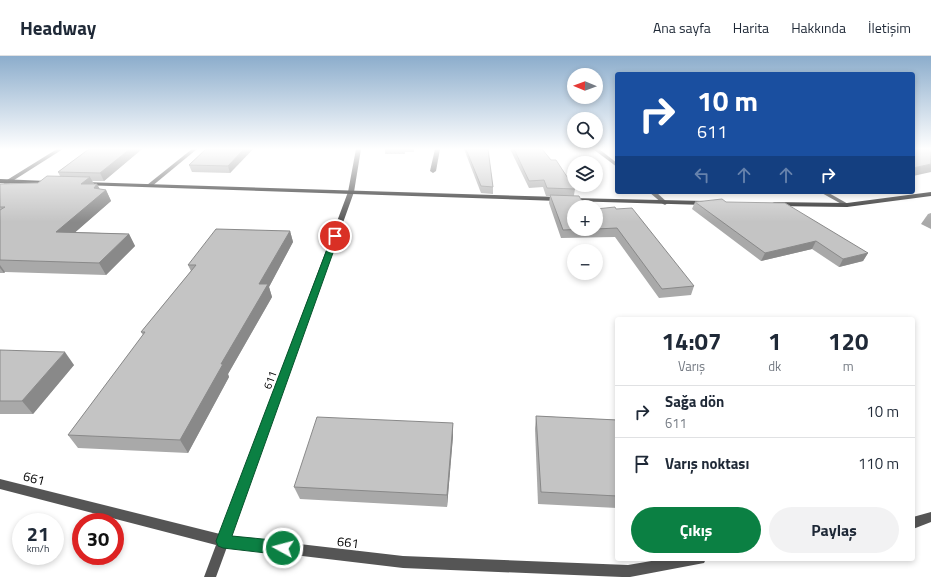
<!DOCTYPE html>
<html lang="tr">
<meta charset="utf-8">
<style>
body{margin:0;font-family:"Titillium Web",sans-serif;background:#f2f2f3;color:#1f2937;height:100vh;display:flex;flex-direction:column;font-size:15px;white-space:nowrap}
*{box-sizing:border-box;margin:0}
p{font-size:13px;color:#747a83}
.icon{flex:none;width:22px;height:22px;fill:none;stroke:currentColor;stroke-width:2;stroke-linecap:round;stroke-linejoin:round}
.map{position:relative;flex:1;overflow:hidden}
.panel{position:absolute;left:615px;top:261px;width:300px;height:244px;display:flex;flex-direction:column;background:#fff;border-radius:4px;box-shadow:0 2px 6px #0003}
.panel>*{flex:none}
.top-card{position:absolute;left:615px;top:16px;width:300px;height:122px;border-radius:4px;box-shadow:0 2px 6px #0003;background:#1a4fa0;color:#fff;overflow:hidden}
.needle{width:26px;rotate:271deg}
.tools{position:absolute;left:567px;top:12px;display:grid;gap:8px}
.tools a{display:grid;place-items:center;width:36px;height:36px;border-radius:50%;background:#fff;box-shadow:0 2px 6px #0003;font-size:20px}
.speed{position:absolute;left:12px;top:457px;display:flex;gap:8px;font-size:20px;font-weight:700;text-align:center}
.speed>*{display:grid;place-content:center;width:52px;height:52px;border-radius:50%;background:#fff;box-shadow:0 2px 6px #0003;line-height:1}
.speed small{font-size:10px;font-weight:400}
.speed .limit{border:6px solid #d22;background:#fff;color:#111}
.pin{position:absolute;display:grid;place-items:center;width:34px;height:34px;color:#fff;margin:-17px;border:2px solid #fff;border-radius:50%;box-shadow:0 1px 4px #0007}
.me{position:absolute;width:44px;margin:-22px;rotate:277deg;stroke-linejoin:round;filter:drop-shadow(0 0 3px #0008)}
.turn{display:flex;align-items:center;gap:14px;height:84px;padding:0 16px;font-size:18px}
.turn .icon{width:52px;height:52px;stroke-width:2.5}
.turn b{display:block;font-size:28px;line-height:34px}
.lanes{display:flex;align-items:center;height:38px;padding:0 16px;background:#0003;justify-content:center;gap:20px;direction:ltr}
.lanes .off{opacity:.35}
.eta{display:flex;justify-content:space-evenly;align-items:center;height:68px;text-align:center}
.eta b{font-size:24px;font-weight:700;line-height:28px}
.primary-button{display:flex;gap:8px;margin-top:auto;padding:8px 16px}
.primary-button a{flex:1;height:46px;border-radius:24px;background:#0b8043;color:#fff;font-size:16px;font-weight:700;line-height:46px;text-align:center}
.primary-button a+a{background:#f2f2f3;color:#1f2937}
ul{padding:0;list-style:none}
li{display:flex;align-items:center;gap:12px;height:52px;padding:0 16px;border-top:1px solid #e0e1e3}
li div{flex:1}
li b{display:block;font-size:15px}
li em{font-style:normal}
header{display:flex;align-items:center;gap:24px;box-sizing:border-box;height:56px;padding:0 20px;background:#fff;border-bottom:1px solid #e0e1e3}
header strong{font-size:19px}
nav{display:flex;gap:22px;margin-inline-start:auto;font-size:14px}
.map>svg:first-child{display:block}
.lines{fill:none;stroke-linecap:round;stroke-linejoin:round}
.street{fill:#555;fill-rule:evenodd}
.secondary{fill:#222;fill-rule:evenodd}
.wall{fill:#a9a9a9}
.shaded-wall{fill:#898989}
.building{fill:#c4c4c4;stroke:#898989}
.route{fill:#0b8043;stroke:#07532c}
.labels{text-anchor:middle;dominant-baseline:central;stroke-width:4;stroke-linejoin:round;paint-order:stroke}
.street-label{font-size:11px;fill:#000;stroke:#fff}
.near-street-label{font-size:13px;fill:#000;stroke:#fff}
</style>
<header>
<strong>Headway</strong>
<nav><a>Ana sayfa</a><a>Harita</a><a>Hakkında</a><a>İletişim</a></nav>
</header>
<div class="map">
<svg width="931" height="521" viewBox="0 0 931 521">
<rect width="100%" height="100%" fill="#fff"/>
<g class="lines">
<g class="street">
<polygon points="57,93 63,93 11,126 2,136 0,137 0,132 7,124"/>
<polygon points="192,93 197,93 151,131 147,131 147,129"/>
<polygon points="356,93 361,93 354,136 231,480 403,500 628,509 663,503 706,503 704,507 630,521 622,521 403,512 227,491 216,521 204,521 216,489 0,433 0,423 220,478 348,136"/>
<polygon points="435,93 440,93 436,115 433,117 430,115"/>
<polygon points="593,93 599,93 617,107 617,111"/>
<polygon points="649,136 656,136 668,147 665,149 663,148"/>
<polygon points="820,136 827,136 850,149 847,151 845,150"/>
<polygon points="931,456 931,466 913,473 913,461"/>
</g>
<g class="secondary">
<polygon points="0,123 47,125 50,127 47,129 0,127"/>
<polygon points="83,126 559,141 562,143 559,145 81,129 81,127"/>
<polygon points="931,136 931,140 847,151 774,150 771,148 774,146 847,147"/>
<polygon points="571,142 705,145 708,147 705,149 569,145 568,144"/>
</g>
</g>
<g class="wall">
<polygon points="89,93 142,93 104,125 92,125 94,128 97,128 99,133 106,134 111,145 75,176 129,178 135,190 106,219 5,216 4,217 0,217 0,128 38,127 60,120 58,116"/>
<polygon points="206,93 253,93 230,117 192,116 189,109"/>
<polygon points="385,93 414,93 414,96 405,96 405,98 385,98"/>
<polygon points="464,93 488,93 493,131 493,138 481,137"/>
<polygon points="510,93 542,93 575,133 574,139 574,173 616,153 694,230 691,239 659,242 615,181 561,182 549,147 550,140 546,140 543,131 529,132"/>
<polygon points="695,146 726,146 868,197 863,205 839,211 812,193 761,205 692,153"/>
<polygon points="931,157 931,173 921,168 928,158"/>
<polygon points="290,175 293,186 269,231 272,241 228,318 229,321 188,397 78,392 68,379 143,279 141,276 191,215 188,209"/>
<polygon points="0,294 74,309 33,358 0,358"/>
<polygon points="536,360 617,364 617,452 538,448 535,373"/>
<polygon points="453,367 453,380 447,451 300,443 294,431"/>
</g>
<g class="shaded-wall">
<polygon points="130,93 142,93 104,125 100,117"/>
<polygon points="244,93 253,93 230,117 228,110"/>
<polygon points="931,108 931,116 913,120 913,112"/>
<polygon points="90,121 95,130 97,128 102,137 106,134 111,145 63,187 56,176 81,128"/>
<polygon points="290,175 293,186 269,231 272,241 228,318 229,321 188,397 180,384 259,228"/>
<polygon points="129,178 135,190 106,219 99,207"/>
<polygon points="816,185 812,193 761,205 765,197"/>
<polygon points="868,197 863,205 839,211 843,203"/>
<polygon points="0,209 5,216 4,217 0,212"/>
<polygon points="65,296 74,309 33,358 22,345"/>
<polygon points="453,367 453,380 447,451 447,439"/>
</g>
<g class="building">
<polygon points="89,93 130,93 100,117 58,116"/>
<polygon points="206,93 244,93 228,110 189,109"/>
<polygon points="466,93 488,93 493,131 481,130"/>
<polygon points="514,93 542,93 551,104 556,104 575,133 547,132 544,124 529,125"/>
<polygon points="913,93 931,93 931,108 913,112"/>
<polygon points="47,120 90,121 81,128 97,128 94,132 106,134 56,176 129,178 99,207 0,204 0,154 5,151 0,151 0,128 38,127"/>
<polygon points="550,139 579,140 585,151 574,151 574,173 588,173 563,174"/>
<polygon points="722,143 726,146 785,147 868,197 843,203 816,185 765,197 695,146"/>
<polygon points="615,151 616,153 632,152 694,230 662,233 617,172 596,173 596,153"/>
<polygon points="216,173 290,175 259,228 268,228 221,308 223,308 180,384 68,379 145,276 141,276 196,209 188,209"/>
<polygon points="0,294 65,296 22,345 0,345"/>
<polygon points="536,360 617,364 617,440 541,436"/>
<polygon points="317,361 453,367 447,439 294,431"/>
</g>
<linearGradient id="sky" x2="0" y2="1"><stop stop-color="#8cadcc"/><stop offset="0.56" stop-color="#fff"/><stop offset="1" stop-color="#fff" stop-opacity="0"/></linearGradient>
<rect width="931" height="166" fill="url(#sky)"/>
<polygon class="route" points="335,177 339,180 232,480 283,485 288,487 290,492 288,497 283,499 223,492 218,490 216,485 332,180"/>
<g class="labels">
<g class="street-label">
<text transform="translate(270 324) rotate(-70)">611</text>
</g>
<g class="near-street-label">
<text transform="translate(34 422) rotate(15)">661</text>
<text transform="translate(348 486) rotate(7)">661</text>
</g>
</g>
</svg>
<div class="tools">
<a><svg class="needle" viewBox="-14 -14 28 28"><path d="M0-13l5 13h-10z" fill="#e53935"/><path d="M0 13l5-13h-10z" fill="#747a83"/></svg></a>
<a><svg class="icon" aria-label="search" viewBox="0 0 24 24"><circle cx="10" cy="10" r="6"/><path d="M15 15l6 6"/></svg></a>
<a><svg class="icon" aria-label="layers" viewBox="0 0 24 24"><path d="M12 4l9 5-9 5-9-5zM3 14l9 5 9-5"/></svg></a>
<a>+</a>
<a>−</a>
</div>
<div class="speed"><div>21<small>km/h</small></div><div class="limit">30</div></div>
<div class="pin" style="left:335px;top:180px;background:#d93025"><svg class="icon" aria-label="arrive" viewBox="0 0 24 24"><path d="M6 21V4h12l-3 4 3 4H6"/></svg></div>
<svg class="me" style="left:283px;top:492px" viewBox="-20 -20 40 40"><circle r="17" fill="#0b8043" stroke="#fff" stroke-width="3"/><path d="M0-11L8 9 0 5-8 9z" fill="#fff"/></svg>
<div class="top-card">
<div class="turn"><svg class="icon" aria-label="right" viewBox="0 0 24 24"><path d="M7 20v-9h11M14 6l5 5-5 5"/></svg><div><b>10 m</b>611</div></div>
<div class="lanes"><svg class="icon off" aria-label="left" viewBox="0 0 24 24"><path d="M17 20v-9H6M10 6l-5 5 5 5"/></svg><svg class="icon off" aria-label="ahead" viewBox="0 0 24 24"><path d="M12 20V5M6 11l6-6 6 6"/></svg><svg class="icon off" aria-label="ahead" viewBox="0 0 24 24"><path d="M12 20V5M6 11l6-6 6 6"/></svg><svg class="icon" aria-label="right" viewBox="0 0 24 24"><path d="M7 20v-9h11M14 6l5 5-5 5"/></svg></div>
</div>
<section class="panel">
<div class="eta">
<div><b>14:07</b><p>Varış</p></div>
<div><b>1</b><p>dk</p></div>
<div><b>120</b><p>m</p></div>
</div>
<ul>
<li><svg class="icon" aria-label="right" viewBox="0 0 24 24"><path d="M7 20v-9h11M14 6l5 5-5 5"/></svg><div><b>Sağa dön</b><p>611</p></div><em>10 m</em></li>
<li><svg class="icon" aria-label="arrive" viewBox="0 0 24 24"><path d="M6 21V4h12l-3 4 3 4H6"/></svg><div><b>Varış noktası</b></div><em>110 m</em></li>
</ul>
<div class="primary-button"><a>Çıkış</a><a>Paylaş</a></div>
</section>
</div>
